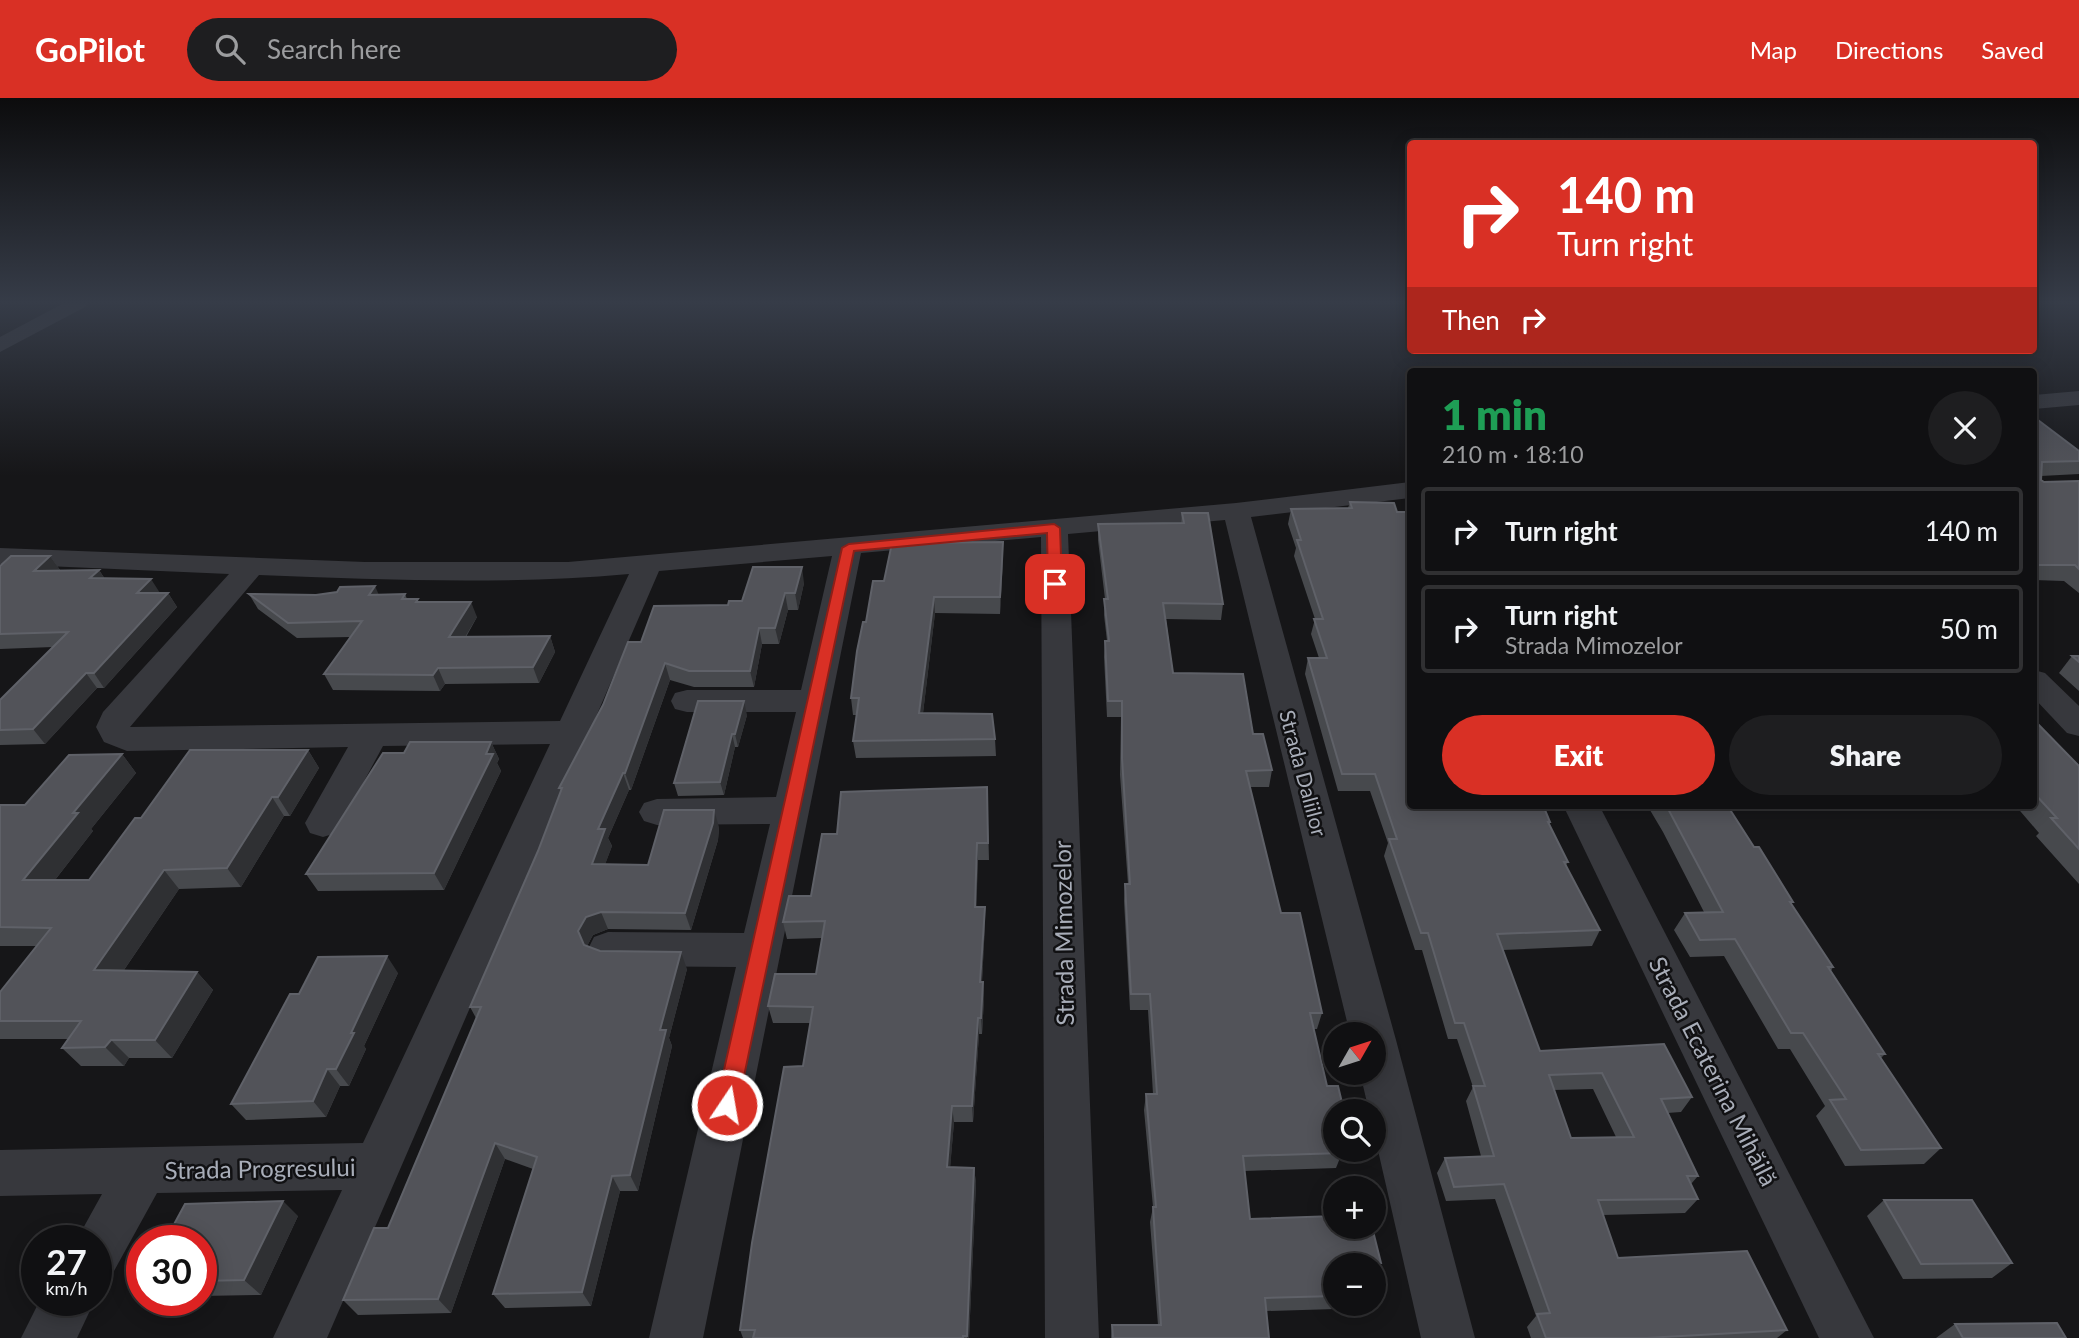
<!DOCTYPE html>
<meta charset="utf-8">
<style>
body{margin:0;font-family:Lato,sans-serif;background:#1e1e20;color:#f1f3f6;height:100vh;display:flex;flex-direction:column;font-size:26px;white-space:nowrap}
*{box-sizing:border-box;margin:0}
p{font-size:23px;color:#9c9d9f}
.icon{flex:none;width:38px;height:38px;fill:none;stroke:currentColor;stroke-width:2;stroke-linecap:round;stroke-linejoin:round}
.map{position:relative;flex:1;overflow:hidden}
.side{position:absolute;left:1407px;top:270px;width:630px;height:441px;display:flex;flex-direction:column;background:#101012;border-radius:7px;box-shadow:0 4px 18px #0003,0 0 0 2px #303032}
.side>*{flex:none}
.guide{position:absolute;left:1407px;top:42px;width:630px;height:214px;border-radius:7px;box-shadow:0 4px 18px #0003,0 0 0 2px #303032;background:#d93025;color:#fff;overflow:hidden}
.needle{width:46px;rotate:51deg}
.controls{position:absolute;left:1323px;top:924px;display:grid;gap:14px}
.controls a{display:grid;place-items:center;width:63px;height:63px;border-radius:50%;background:#101012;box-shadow:0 4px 18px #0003,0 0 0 2px #303032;font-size:35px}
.speed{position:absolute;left:21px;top:1127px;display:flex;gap:14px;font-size:35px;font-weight:700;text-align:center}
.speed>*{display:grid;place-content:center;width:91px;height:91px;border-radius:50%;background:#101012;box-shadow:0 4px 18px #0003,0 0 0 2px #303032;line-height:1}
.speed small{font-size:18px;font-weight:400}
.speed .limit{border:10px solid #d22;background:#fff;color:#111}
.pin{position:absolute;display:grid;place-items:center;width:60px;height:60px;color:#fff;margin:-30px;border-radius:14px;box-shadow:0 4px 10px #0006}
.me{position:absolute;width:77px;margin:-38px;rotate:12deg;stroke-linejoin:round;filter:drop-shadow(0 0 5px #0008)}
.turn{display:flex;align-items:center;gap:24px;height:147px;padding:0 35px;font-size:32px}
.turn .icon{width:91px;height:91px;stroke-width:2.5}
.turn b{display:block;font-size:49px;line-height:60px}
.then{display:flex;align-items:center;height:66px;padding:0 35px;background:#0003;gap:14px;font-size:26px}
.round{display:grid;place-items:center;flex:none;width:74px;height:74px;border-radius:37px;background:#1e1e20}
.head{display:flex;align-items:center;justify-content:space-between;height:119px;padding:0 35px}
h1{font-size:42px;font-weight:800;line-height:52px;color:#1e9e55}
.action{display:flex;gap:14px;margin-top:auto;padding:14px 35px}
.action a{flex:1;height:80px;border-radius:42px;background:#d93025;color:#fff;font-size:28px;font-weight:800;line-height:80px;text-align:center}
.action a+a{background:#1e1e20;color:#f1f3f6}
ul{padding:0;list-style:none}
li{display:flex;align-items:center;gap:21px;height:88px;margin:0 14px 10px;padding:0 21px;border:4px solid #303032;border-radius:7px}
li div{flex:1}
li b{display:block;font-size:26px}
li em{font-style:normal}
header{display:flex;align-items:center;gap:42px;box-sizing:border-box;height:98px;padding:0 35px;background:#d93025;color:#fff}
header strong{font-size:33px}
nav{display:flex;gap:38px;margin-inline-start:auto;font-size:24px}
.search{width:490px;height:63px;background:#1e1e20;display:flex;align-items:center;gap:18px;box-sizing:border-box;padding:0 24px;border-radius:38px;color:#9c9d9f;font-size:26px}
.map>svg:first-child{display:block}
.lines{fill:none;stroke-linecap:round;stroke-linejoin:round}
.minor{fill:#37383d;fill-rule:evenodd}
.wall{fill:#47494d;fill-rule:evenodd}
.shaded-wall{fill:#2f3033}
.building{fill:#525359;stroke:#5f6168;stroke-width:2;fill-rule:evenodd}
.route{fill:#d93025;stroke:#8d1f18;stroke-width:2}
.labels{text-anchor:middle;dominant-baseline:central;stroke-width:5;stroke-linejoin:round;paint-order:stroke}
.street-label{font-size:21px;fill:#a8adb8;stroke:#111113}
.near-street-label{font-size:24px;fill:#a8adb8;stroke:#111113}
</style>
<header>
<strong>GoPilot</strong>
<div class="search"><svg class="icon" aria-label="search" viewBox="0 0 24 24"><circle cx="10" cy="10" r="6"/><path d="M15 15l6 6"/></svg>Search here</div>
<nav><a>Map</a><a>Directions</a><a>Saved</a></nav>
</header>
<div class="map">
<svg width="2079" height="1240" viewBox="0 0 2079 1240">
<rect width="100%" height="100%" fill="#161618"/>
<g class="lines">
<g class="minor">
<polygon points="64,205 88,205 85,209 0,254 0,239"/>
<polygon points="2079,293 2079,307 2034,311 2034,297"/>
<path d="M1410 384V400L1251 419 1396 942 1475 1240H1421L1374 1035V1013H1369L1360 975H1374V936H1350L1225 422 1068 436 1099 1240H1045L1041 439 861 455 703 1240H649L736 869 608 868 594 863 588 851 594 839 608 834 744 835 770 726 657 727 644 723 639 714 644 705 657 701 776 699 796 614H687L675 611 671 603 675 595 687 592H801L832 458 659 473 327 1240H273L342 1092 157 1095 114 1173 96 1180V1143H76L102 1096 0 1098V1052L363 1045 550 646 383 648 336 735 323 739 310 735 305 725 348 649 127 653 104 644 96 629 103 614 229 476 0 466V450L365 464H568L1236 405ZM629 476 560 623 130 629 259 477C382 482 506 487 629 476Z"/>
<polygon points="2034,572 2045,575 2079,608 2079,638 2067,635 2034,600"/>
<polygon points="1563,707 1599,707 1874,1240 1819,1240"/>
<polygon points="40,1202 95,1202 77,1240 21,1240"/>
</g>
</g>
<g class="wall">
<polygon points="2034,319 2079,353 2079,376 2041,378 2041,382 2044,384 2079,383 2079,495 2064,483 2034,482"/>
<path d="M1350 404 1394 405 1410 707 1550 724 1549 727 1568 764 1566 767 1600 832 1592 848 1503 852 1540 953 1692 999 1681 1014 1667 1015 1698 1078 1691 1086 1698 1101 1685 1115 1603 1117 1618 1160 1787 1232 1777 1240H1531L1527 1229 1536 1218 1495 1101 1446 1103 1437 1075 1445 1060 1481 1058 1466 1003 1473 989 1457 941H1448L1422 852H1415L1384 758 1388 745 1370 693H1338L1305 576 1308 560H1319L1311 536 1315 521 1294 458 1296 450 1288 426 1291 411 1348 410ZM1593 991 1616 1039 1571 1040 1554 992Z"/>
<polygon points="1182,415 1223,506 1221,522 1166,521 1173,575 1253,636 1272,672 1269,689 1250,689 1281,815 1322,915 1317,931 1313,931 1327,988 1335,1013 1335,1052 1342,1055 1336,1070 1244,1073 1250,1121 1381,1165 1374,1179 1374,1167 1335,1167 1335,1206 1370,1206 1368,1210 1266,1213 1269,1240 1111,1240 1112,1227 1158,1227 1150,1124 1153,1109 1144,1012 1146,996 1153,996 1148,912 1130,912 1124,803 1125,786 1128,786 1120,677 1121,619 1107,619 1104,559 1105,543 1107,543 1104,517 1105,501 1098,442 1098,426 1181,425"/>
<polygon points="50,458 60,472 59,472 99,472 105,481 160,495 168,495 177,509 104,590 97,590 45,646 0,647 0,602 53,549 0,551 0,468"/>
<polygon points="1003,460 1000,516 935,515 923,615 995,641 996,658 856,660 853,643 857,617 853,617 851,600 866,524"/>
<polygon points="804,485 798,512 788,512 779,546 762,546 754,589 694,589 670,582 631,692 629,692 608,740 612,748 605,766 648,767 719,729 718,742 691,832 608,831 593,837 587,848 600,853 687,871 669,940 672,948 638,1093 620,1093 591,1208 505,1210 493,1196 533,1071 505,1061 451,1215 358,1217 343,1202 388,1130 476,920 470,909 538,753 561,693 559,690 641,544 728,507"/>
<polygon points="249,496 405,496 407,501 477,519 466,539 550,538 555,554 539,585 445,586 440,593 333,592 324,576 350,539 297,540 258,511"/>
<polygon points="2072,558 2079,558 2079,593 2059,575"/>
<polygon points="747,617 738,649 735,649 724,697 678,698 674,685"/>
<polygon points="2034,622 2079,668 2079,786 2036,738 2039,735 2015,707 2034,707"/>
<polygon points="491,644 499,661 497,665 501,673 444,792 318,793 306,776 404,655"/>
<polygon points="308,652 319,670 290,718 284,718 241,789 179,791 124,872 197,874 213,892 172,960 129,960 124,968 81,968 62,950 68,941 0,941 0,894 37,848 0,848 0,707 25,707 122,656 136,675 91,731 93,733 55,782 89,782 141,720"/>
<polygon points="987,689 989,762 978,762 976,809 985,826 982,884 983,884 984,900 982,936 979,936 973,1024 954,1024 950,1069 974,1070 976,1085 969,1240 743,1240 740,1232 803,968 810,925 773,925 768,908 816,876 822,840 787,841 783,824 811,798 837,736"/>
<polygon points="1647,707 1727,707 1754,749 1793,804 1791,806 1833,869 1831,873 1885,956 1881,960 1941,1050 1924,1066 1845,1068 1816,1018 1825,1008 1790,951 1778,951 1724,858 1690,859 1674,832 1685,815 1704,814 1663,734"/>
<polygon points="398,875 364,948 366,951 349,988 340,988 326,1019 246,1022 231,1006 299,896"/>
<polygon points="1884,1102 2012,1165 1992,1180 1903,1181 1867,1118"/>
<polygon points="298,1118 261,1197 201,1198 201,1143"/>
<polygon points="1955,1226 2066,1240 1936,1240"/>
</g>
<g class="shaded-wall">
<polygon points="1003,444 1003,460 1000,516 1000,499"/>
<polygon points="50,458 60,472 44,487 34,473"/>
<polygon points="802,469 804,485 798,512 795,495"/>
<polygon points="99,472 108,486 90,480"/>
<polygon points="151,481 160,495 137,495"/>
<polygon points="375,488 382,504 369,497"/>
<polygon points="168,495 177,509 104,590 94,575"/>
<polygon points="785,495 788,512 779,546 775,530"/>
<polygon points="934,499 935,515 921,632 919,615"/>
<polygon points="471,504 477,519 456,554 449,539"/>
<polygon points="759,530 762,546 754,589 750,573"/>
<polygon points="550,538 555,554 539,585 533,569"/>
<polygon points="665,565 670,582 631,692 625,675"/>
<polygon points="438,570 445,586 440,593 433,577"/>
<polygon points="86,575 97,590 45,646 33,631"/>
<polygon points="744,603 747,617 738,649 735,636"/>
<polygon points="732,636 735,649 724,697 720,684"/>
<polygon points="491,644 499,661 497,665 501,673 444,792 434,775"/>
<polygon points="308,652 319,670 290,718 278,699"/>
<polygon points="122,656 136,675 91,731 93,733 41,800 23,782 73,715"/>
<polygon points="623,675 629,692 608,740 612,748 599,783 592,766 598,731"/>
<polygon points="272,699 284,718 241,789 227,770"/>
<polygon points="714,712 719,729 718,742 691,832 685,815"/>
<polygon points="977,745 978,762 976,826 975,809"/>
<polygon points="164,772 179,791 111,891 94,872"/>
<polygon points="985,809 985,826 981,900 980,884"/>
<polygon points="601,814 608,831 593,837 586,850 578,833 586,819"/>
<polygon points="681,854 687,871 669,940 672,948 638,1093 630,1077 660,932"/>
<polygon points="387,858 398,875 364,948 366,951 349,988 336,971 351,935"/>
<polygon points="197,874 213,892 172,960 155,942"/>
<polygon points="983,884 984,900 982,936 981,920"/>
<polygon points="978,920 979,936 973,1024 972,1008"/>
<polygon points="111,942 129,960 124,968 105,949"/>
<polygon points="327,971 340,988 326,1019 313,1003"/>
<polygon points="952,1008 954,1024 949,1084 947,1069"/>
<polygon points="495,1045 505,1061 451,1215 438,1201"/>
<polygon points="974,1070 976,1085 969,1240 967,1240"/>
<polygon points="612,1078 620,1093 591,1208 582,1194"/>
<polygon points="283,1103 298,1118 261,1197 244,1182"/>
</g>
<g class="building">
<polygon points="2034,319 2079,353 2079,363 2042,364 2041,382 2044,384 2079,383 2079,471 2075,467 2034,467"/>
<path d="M1350 404 1394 405 1397 414H1407L1410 423V707H1543L1550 724H1548L1568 764H1564L1600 832 1497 836 1540 953 1664 946 1692 999 1661 1001 1698 1078H1687L1698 1101 1598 1102 1618 1160 1747 1153 1787 1232 1646 1240H1546L1537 1216 1550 1215 1504 1086 1454 1089 1445 1060 1494 1058 1473 988H1485L1464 925H1455L1428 835H1421L1389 741H1397L1375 676H1342L1308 560H1327L1314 521H1323L1297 442H1301L1291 411 1352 410ZM1602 975 1634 1039 1571 1040 1549 977Z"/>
<polygon points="1182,415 1208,415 1223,506 1163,505 1173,575 1243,576 1253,636 1263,636 1272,672 1246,673 1281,815 1300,815 1322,915 1310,915 1327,988 1338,988 1344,1013 1335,1013 1335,1052 1341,1052 1342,1055 1243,1058 1250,1121 1335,1118 1335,1129 1372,1129 1381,1165 1368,1165 1368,1167 1335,1167 1335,1198 1265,1200 1269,1240 1113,1240 1112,1227 1161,1227 1153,1109 1156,1109 1146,996 1157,996 1150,896 1131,896 1125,786 1130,786 1122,660 1122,603 1108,603 1105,543 1109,543 1104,501 1108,501 1098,426 1184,425"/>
<polygon points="1003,444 1000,499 934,499 919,615 992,616 995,641 853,643 859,600 851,600 857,553 863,524 866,524 873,483 884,483 892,445"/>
<polygon points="11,458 50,458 34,473 99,472 90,480 151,481 137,495 168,495 94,575 86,575 33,631 0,632 0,602 68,534 0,536 0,468"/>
<polygon points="753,469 802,469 795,495 785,495 775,530 759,530 750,573 689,573 665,565 625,675 623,675 598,731 605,731 592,766 648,767 664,712 714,712 713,725 685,815 601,814 586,819 578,833 584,847 600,853 681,854 660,932 666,932 630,1077 612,1078 582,1194 493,1196 537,1059 495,1045 438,1201 343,1202 374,1130 388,1130 481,909 470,909 538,753 562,690 559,690 603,607 628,544 641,544 654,508 728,507 729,503 742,503"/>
<polygon points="375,488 369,497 405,496 402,501 418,501 416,504 471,504 449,539 550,538 533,569 438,570 433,577 324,576 362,523 288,525 249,496 316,497 337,494 340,489"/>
<polygon points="2072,558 2079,558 2079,564"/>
<polygon points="698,603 744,603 735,636 732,636 720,684 674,685"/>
<polygon points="2034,622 2079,668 2079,751 2051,720 2057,720 2034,695"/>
<polygon points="410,644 491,644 486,656 493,656 434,775 306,776 383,655 404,655"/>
<polygon points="190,652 308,652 278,699 272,699 227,770 164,772 94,872 197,874 155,942 111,942 105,949 62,950 81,923 0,923 0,894 51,830 0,829 0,707 25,707 69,657 122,656 73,715 78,715 23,782 89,782 135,720 141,720"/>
<polygon points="987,689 988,745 977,745 975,809 985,809 980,884 983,884 981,920 978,920 972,1008 952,1008 947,1069 974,1070 967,1238 963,1238 963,1240 753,1240 755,1232 740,1232 752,1145 784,969 803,968 813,909 768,908 775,876 816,876 825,823 783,824 789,798 811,798 822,736 837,736 841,694"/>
<polygon points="1666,707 1727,707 1754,749 1759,749 1793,804 1790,804 1833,869 1828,869 1885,956 1878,956 1941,1050 1861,1052 1830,1002 1846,1001 1803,935 1791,935 1735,841 1700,842 1685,815 1723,814"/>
<polygon points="387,858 351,935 354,935 336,971 327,971 313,1003 231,1006 290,896 299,896 318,859"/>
<polygon points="1884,1102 1972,1102 2012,1165 1921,1166"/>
<polygon points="283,1103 244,1182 201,1183 201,1143 165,1143 185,1106"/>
<polygon points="2057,1225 2066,1240 1963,1240 1955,1226"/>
</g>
<linearGradient id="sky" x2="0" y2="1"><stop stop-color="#0c0c0d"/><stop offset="0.54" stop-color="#363c48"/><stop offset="1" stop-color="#363c48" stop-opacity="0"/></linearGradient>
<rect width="2079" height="378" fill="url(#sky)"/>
<polygon class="route" points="1054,426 1060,430 1062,486 1055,490 1048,486 1047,435 854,453 738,1007 734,1014 727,1017 719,1014 716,1007 842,450 849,446"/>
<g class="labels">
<g class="street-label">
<text transform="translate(1304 675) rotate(75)">Strada Daliilor</text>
</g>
<g class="near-street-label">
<text transform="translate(1063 835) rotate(-91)">Strada Mimozelor</text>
<text transform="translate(1714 973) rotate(63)">Strada Ecaterina Mihăilă</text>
<text transform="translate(260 1070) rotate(-1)">Strada Progresului</text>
</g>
</g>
</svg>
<div class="controls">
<a><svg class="needle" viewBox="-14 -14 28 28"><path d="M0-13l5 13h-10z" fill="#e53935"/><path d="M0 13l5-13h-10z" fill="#9c9d9f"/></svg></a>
<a><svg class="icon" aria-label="search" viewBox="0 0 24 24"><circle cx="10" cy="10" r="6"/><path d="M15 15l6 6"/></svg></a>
<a>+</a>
<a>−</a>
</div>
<div class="speed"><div>27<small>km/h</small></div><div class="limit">30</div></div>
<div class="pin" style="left:1055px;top:486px;background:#d93025"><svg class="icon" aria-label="arrive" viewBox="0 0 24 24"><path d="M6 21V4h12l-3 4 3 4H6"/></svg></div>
<svg class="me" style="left:727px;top:1007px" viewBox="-20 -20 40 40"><circle r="17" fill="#d93025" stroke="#fff" stroke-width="3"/><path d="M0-11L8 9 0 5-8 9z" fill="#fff"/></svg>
<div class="guide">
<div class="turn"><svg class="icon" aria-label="right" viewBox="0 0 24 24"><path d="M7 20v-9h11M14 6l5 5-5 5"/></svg><div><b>140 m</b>Turn right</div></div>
<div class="then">Then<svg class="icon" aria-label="right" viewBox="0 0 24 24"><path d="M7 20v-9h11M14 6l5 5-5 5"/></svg></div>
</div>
<section class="side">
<div class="head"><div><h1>1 min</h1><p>210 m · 18:10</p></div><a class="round"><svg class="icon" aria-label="close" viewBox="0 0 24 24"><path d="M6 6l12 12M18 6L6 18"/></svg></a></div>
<ul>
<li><svg class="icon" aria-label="right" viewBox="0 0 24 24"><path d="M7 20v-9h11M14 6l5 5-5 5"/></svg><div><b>Turn right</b></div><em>140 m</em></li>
<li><svg class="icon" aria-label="right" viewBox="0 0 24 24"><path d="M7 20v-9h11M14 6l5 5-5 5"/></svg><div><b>Turn right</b><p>Strada Mimozelor</p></div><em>50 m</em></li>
</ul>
<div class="action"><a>Exit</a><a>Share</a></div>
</section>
</div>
